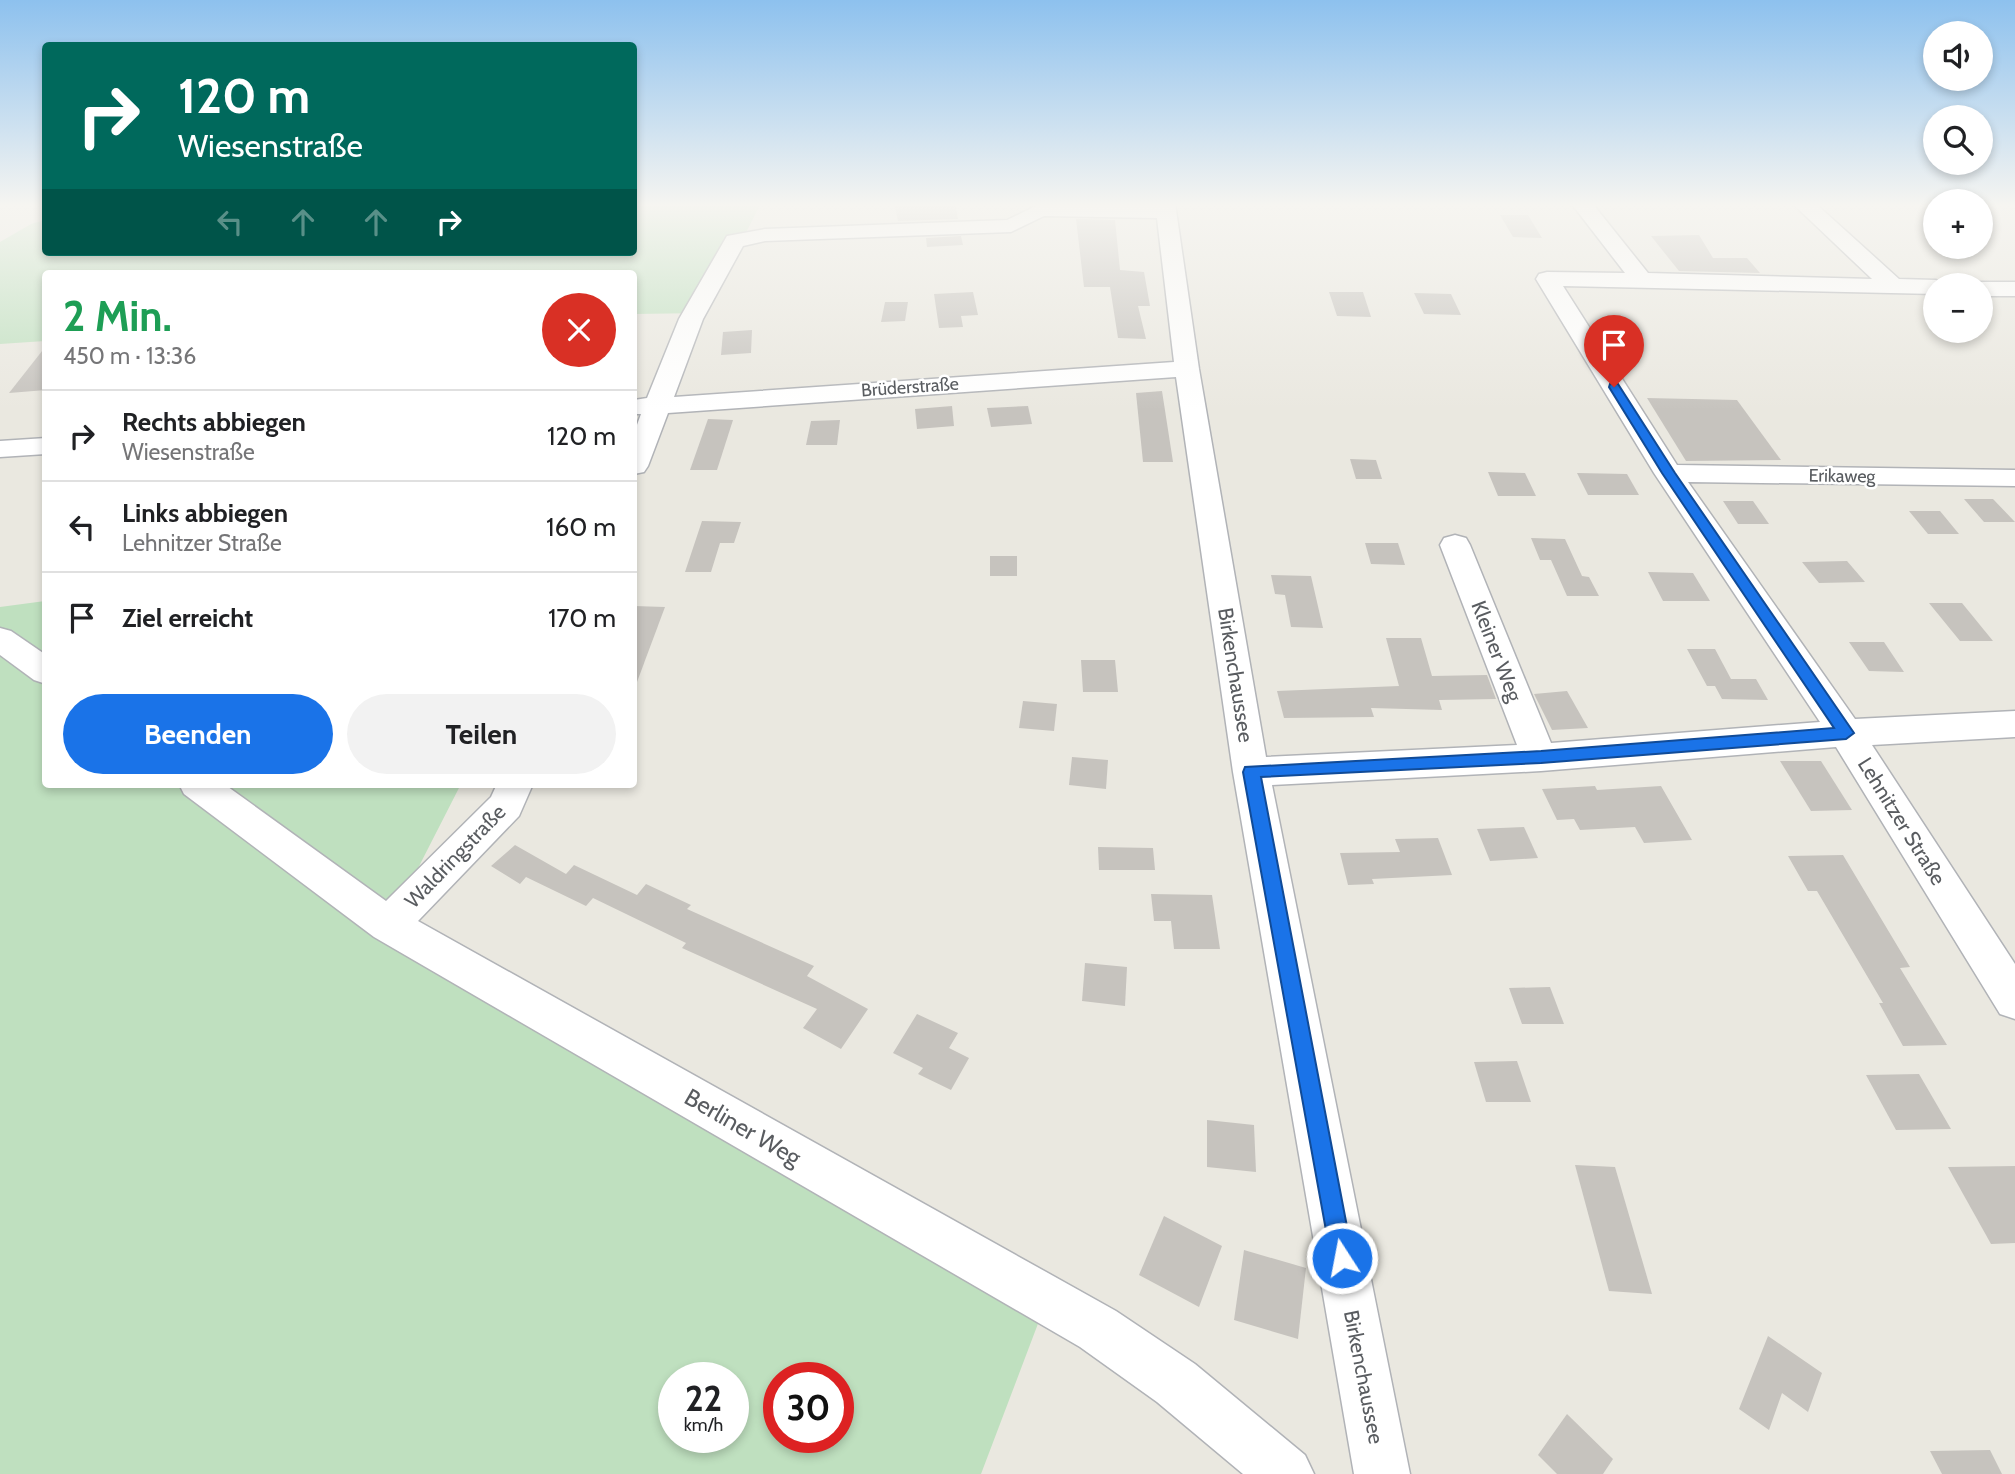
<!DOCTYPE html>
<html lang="de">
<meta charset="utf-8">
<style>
body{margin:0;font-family:Cabin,sans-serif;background:#f2f2f2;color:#202124;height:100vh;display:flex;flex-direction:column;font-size:26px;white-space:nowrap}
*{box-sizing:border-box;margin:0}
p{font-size:23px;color:#757577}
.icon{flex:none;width:38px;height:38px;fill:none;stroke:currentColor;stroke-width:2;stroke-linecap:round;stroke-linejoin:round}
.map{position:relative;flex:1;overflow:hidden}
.panel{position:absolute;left:42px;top:270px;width:595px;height:518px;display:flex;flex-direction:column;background:#fff;border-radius:7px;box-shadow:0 4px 10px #0003}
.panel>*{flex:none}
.top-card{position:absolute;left:42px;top:42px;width:595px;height:214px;border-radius:7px;box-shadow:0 4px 10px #0003;background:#00695c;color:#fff;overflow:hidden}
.controls{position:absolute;left:1923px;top:21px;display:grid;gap:14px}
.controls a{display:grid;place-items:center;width:70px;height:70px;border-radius:50%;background:#fff;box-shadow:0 4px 10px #0003;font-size:35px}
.speed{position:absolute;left:658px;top:1362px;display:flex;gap:14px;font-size:35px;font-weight:700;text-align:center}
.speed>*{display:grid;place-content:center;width:91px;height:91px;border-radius:50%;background:#fff;box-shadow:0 4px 10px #0003;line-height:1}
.speed small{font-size:18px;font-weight:400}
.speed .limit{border:10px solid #d22;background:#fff;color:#111}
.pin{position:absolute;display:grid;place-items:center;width:60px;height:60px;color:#fff;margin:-72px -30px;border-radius:50% 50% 50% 0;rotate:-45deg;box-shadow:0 0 7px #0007}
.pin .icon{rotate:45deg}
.me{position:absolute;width:77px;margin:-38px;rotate:349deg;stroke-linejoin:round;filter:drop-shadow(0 0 5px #0008)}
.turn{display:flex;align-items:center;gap:24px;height:147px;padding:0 21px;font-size:32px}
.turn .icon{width:91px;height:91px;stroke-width:2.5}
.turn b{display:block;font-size:49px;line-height:60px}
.lanes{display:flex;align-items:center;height:66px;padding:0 21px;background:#0003;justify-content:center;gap:35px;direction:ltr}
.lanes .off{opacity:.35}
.round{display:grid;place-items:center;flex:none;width:74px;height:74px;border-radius:37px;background:#f2f2f2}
.overview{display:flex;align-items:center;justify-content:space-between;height:119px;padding:0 21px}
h1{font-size:42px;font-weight:700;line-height:52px;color:#1e9e55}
.cta{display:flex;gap:14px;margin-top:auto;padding:14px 21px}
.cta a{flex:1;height:80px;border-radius:42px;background:#1a73e8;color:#fff;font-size:28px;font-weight:700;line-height:80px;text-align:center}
.cta a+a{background:#f2f2f2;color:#202124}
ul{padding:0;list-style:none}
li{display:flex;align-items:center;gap:21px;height:91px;padding:0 21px;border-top:2px solid #e0e0e0}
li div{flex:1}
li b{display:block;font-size:26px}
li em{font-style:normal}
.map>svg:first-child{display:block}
.green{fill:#bfe0bf;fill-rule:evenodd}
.building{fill:#c6c3be}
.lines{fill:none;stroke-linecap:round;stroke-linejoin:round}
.minor-casing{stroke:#b1b3b7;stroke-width:3}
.minor{fill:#fff;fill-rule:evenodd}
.route{fill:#1a73e8;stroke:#114b97;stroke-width:2}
.labels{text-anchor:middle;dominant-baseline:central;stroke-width:5;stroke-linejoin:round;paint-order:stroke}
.far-street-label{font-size:18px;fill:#595c60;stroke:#fff}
.street-label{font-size:21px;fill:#595c60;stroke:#fff}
.near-street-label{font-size:24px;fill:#595c60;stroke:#fff}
</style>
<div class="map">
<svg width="2015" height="1474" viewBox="0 0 2015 1474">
<rect width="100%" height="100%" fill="#eae8e0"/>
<g class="green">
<polygon points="634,203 761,203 705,313 634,314 634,273 46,273 45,341 0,344 0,242 31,224 45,220 46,252 634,252"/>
<path d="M45 601 46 784H461L389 925 1039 1321 981 1474H0V607ZM674 1377H733V1437H674ZM779 1377H838V1437H779Z"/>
</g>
<g class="building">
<polygon points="894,203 955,203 958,219 898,221"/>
<polygon points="1500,215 1528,215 1542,238 1513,237"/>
<polygon points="1076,219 1115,220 1120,270 1144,272 1150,306 1138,306 1146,339 1118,338 1110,287 1084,287"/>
<polygon points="1699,235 1713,258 1747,258 1760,273 1679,271 1651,236"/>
<polygon points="961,236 963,245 927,247 926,238"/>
<polygon points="973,292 978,315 961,316 963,327 939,328 934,294"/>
<polygon points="1329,292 1363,292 1371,317 1337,316"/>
<polygon points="1414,293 1451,294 1461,315 1424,314"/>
<polygon points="885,302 908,302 905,321 881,322"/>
<polygon points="752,330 751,353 721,355 723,332"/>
<polygon points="46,346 46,390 9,393"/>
<polygon points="1162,391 1173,462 1143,462 1136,393"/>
<polygon points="1647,398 1737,400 1781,460 1686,461"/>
<polygon points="952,406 954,426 917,429 915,409"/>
<polygon points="1028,406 1032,424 991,427 987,408"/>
<polygon points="708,419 733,420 717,470 690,470"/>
<polygon points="840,420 837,445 806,445 811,421"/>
<polygon points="1350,459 1376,460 1382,479 1356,479"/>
<polygon points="1488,472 1525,473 1536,496 1498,496"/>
<polygon points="1577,473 1627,474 1639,495 1588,495"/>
<polygon points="1964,499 1993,499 2015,522 1984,522"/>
<polygon points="1723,501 1753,501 1769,524 1738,524"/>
<polygon points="1909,511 1940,511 1959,534 1928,534"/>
<polygon points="702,521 741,522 734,543 720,543 711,572 685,572"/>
<polygon points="1531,538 1565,539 1582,576 1589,577 1599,596 1567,596 1551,560 1540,560"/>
<polygon points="1365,543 1398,543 1405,565 1371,564"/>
<rect x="990" y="556" width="27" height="20"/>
<polygon points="1847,561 1865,582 1819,583 1802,562"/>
<polygon points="1648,572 1693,573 1710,601 1663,601"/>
<polygon points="1271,575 1311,576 1323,628 1291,627 1285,595 1275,594"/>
<polygon points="1929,603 1962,603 1993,641 1960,641"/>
<polygon points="634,606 665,607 637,682 634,682"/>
<polygon points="1386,638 1421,638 1432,676 1487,675 1496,699 1439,700 1442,710 1371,708 1374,717 1284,718 1277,691 1399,686"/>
<polygon points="1849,642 1884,642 1904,672 1869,671"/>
<polygon points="1687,649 1715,649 1731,679 1756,679 1768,700 1722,699 1715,686 1707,686"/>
<polygon points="1081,660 1115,660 1118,692 1083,692"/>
<polygon points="1567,691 1588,728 1552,730 1534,694"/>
<polygon points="1023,701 1057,704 1054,731 1019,728"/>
<polygon points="1072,757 1108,760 1106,789 1069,785"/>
<polygon points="1780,761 1821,761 1852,810 1811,811"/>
<polygon points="1595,786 1597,790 1661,786 1692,840 1644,843 1635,827 1580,830 1574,819 1557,820 1542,789"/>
<polygon points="1524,827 1538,858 1490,861 1477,829"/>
<polygon points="1438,838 1452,875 1372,879 1374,884 1348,885 1340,853 1400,852 1395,839"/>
<polygon points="515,845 566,874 574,865 637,895 646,884 691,905 687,909 814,966 807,976 868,1009 841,1049 803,1028 817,1009 682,948 686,943 593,898 586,906 526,877 520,884 491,866"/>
<polygon points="1098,847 1153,848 1155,870 1099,870"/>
<polygon points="1843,855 1910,967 1900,968 1947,1045 1903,1046 1879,1003 1883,1003 1817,891 1808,891 1788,856"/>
<polygon points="1151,894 1212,895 1220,949 1174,949 1171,921 1154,921"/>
<polygon points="1085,963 1127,967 1125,1006 1082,1001"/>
<polygon points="1550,987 1564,1024 1522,1024 1509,988"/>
<polygon points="917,1014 958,1033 949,1048 969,1058 951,1090 918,1074 923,1068 893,1053"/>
<polygon points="1517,1061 1531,1102 1486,1102 1474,1062"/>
<polygon points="1919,1074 1951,1129 1896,1130 1866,1075"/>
<polygon points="1207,1120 1254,1125 1256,1172 1207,1167"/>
<polygon points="1575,1165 1615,1167 1652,1294 1609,1291"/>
<polygon points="2015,1166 2015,1243 1991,1244 1948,1167"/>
<polygon points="1164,1216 1222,1246 1199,1307 1139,1275"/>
<polygon points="1244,1250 1306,1268 1298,1339 1234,1320"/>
<polygon points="1768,1336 1822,1373 1808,1412 1782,1393 1769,1430 1739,1409"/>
<polygon points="1567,1414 1613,1459 1603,1474 1557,1474 1538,1455"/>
<polygon points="1990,1450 2002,1474 1942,1474 1930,1451"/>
</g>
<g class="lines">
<g class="minor-casing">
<g id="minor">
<path d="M1155 203H1175L1199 369 1266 757 1517 745 1440 545 1444 538 1455 535 1466 538 1470 545 1551 743 1820 722 1654 473 1536 279 1539 274 1547 272 1625 273 1571 203H1592L1648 273 1872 279 1792 203H1815L1899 279 1936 280 1946 285H1936V294L1563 286 1677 465 2015 470V486L1688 482 1855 719 2015 711V737L1872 745 2015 964V1019L2000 1014 1836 747 1541 771 1272 785 1410 1474H1354L1233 772 1176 377 668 413 648 466 644 472 634 474V433L641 414H634V400L647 398 679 319 727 236 765 229 1007 220 1040 204 1155 206ZM1044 216 1157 218 1174 362 674 397 703 319 743 246 765 241 1011 232Z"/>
<polygon points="1981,282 2015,282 2015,296 1981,296 1981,285 1972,285"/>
<polygon points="46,438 46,454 0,457 0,441"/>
<polygon points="0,628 11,631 46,655 46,684 34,680 0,655"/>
<polygon points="179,784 224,784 386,901 491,797 497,784 533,784 519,816 418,921 1116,1311 1195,1364 1305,1455 1314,1474 1243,1474 1157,1402 1080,1347 374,937 184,794"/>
</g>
</g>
<use href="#minor" class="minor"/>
</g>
<linearGradient id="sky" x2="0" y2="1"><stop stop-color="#8dc1ee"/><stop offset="0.5" stop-color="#f6f5f1"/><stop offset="1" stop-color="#f6f5f1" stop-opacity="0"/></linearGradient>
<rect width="2015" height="410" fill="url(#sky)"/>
<polygon class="route" points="1610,384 1618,384 1675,473 1854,733 1846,739 1541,763 1261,777 1353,1258 1350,1266 1342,1269 1334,1266 1331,1258 1243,772 1245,767 1541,751 1834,728 1662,473 1609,387"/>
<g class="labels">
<g class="far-street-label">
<text transform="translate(910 387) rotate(-4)">Brüderstraße</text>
<text transform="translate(1842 476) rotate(1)">Erikaweg</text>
</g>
<g class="street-label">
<text transform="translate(1497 651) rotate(69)">Kleiner Weg</text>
<text transform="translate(1236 675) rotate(81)">Birkenchaussee</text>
<text transform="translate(1902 821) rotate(58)">Lehnitzer Straße</text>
<text transform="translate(455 856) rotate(-46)">Waldringstraße</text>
<text transform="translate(1364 1377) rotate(79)">Birkenchaussee</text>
</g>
<g class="near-street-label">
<text transform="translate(743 1127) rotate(30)">Berliner Weg</text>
</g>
</g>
</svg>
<div class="controls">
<a><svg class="icon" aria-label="sound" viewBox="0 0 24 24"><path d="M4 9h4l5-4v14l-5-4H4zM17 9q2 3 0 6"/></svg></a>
<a><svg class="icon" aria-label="search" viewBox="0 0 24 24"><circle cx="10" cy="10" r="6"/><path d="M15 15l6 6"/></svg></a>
<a>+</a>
<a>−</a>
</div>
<div class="speed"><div>22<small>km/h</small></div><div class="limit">30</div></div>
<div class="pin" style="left:1614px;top:387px;background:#d93025"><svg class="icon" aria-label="arrive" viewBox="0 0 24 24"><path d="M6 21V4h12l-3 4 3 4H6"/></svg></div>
<svg class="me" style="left:1342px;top:1258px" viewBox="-20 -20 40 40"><circle r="17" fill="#1a73e8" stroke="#fff" stroke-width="3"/><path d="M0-11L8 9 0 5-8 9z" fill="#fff"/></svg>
<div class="top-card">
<div class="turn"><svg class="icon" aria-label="right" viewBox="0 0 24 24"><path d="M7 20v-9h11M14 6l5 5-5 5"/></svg><div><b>120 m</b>Wiesenstraße</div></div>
<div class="lanes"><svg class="icon off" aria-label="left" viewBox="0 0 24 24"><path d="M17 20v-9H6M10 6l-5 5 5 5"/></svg><svg class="icon off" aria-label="ahead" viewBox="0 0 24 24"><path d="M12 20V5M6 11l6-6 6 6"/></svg><svg class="icon off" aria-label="ahead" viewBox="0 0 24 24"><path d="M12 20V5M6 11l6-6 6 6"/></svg><svg class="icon" aria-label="right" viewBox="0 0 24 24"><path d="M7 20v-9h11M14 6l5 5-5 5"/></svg></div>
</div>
<section class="panel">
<div class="overview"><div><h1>2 Min.</h1><p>450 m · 13:36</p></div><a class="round" style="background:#d93025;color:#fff"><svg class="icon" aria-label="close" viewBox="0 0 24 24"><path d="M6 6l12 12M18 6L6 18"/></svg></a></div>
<ul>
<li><svg class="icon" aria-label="right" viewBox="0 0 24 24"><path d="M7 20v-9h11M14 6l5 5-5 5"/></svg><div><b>Rechts abbiegen</b><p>Wiesenstraße</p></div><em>120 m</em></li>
<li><svg class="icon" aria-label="left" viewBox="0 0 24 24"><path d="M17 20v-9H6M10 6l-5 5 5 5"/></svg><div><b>Links abbiegen</b><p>Lehnitzer Straße</p></div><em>160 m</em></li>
<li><svg class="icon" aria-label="arrive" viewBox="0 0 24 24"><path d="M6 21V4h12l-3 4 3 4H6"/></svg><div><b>Ziel erreicht</b></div><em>170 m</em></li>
</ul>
<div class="cta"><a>Beenden</a><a>Teilen</a></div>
</section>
</div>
